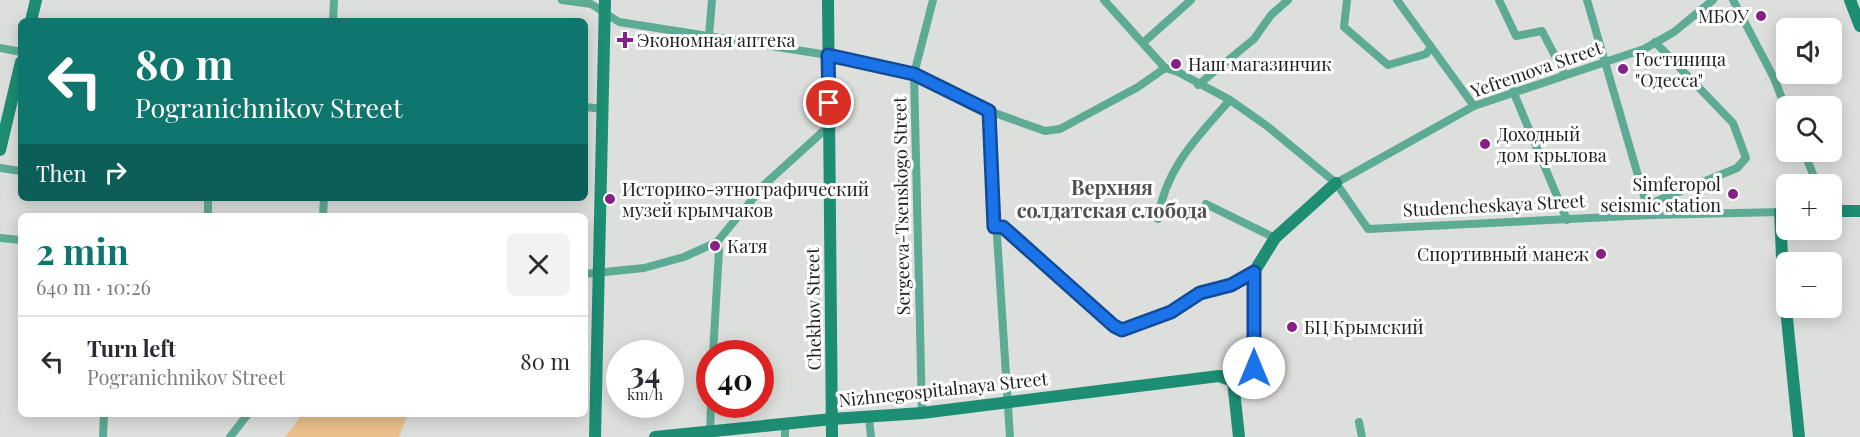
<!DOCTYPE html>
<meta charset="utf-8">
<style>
body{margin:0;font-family:"Playfair Display",serif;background:#f2f2f3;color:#2b2b33;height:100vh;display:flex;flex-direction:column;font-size:22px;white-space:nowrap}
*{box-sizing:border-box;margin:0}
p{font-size:20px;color:#7c7c81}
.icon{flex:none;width:33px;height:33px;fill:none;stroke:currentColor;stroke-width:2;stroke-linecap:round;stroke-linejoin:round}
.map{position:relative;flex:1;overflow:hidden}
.details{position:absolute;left:18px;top:213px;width:570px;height:204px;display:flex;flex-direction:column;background:#fff;border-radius:9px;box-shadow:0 3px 15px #0003}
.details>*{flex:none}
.banner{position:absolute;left:18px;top:18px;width:570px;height:183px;border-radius:9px;box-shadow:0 3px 15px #0003;background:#0f766e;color:#fff;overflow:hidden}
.tools{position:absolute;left:1776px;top:18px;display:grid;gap:12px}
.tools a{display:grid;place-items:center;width:66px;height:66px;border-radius:9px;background:#fff;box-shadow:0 3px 15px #0003;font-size:30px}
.speed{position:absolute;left:606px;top:340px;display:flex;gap:12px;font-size:30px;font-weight:700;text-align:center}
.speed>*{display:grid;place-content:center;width:78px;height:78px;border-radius:50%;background:#fff;box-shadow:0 3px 15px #0003;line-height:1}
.speed small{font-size:15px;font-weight:400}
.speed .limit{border:9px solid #d22;background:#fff;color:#111}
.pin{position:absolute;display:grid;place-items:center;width:51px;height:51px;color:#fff;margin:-26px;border:3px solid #fff;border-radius:50%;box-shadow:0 2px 6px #0007}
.me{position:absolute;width:66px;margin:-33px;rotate:0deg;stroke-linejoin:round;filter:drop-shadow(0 0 4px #0008)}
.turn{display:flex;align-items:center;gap:21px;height:126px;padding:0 18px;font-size:27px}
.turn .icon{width:78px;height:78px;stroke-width:2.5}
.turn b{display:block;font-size:42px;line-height:51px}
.then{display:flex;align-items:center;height:57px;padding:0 18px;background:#0003;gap:12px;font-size:22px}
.round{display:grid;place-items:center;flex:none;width:63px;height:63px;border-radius:9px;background:#f2f2f3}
.overview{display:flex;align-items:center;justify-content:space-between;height:102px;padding:0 18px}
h1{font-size:36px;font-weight:700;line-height:45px;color:#0f766e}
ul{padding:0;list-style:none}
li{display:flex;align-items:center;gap:18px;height:90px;padding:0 18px;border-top:2px solid #e1e1e2}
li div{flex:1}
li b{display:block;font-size:22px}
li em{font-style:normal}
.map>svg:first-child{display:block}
.green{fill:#ebc08d}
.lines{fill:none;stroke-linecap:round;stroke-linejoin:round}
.street{stroke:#5dab95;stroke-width:8}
.secondary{stroke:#1d8d73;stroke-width:12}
.route-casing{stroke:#114b97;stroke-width:15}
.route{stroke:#1a73e8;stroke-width:10}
.poi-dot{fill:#881f86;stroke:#fff;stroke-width:2}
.labels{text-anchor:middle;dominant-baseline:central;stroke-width:6;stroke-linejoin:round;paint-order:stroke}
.poi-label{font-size:18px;fill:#202120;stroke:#fff;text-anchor:start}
.street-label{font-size:18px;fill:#202120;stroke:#fff}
.neighbourhood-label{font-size:20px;font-weight:bold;fill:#4f514e;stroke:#fff}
</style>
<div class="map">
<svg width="1860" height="437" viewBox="0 0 1860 437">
<rect width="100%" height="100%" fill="#dddfdc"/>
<polygon class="green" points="302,414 408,414 399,437 285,437"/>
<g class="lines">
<g class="street">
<polyline points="562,0 591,4 619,22 828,55 914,74 989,111 1045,131 1060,129 1138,87 1165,68"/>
<polyline points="1104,0 1165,68"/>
<polyline points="1347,0 1344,27 1388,65 1426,54 1431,47"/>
<polyline points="1397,0 1474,106"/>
<polyline points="1499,0 1516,36 1542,31 1565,75"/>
<polyline points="1587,0 1648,210"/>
<polyline points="1733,0 1774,78 1786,109"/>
<polyline points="333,21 334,0"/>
<polyline points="709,36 712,0"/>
<polyline points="1144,42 1191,0"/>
<polyline points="0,48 21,52"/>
<polyline points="1165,68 1178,72 1230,100 1267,126 1336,183 1368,229 1650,215 1780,212"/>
<polyline points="1198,85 1254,39 1271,15 1288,0"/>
<polyline points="1513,91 1567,220"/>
<polyline points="585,107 603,109"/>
<polyline points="989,111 1010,437"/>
<polyline points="1804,152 1817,184"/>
<polyline points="0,168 21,171"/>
<polyline points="1336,183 1474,106 1644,49 1674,32 1713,0"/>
<polyline points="1206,204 1275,238"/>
<polyline points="1647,205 1737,168 1746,158 1733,123 1655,42"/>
<polyline points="208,216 208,198"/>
<polyline points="323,216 324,198"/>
<path d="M1158 219C1165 169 1197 137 1230 100"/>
<polyline points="994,227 1003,227 1114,326 1122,330 1171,312 1200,293 1231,285 1254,272"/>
<polyline points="0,238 21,240"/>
<polyline points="585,274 644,268 684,257 717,242 765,184 829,126"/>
<polyline points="713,354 719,250 717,242"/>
<polyline points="922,413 914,74 933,0"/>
<polyline points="869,418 871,437"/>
<polyline points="1359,422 1362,437"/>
<polyline points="785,424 785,437"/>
<polyline points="710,432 711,405"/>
<polyline points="103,437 104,414"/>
<polyline points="230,437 248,414"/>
</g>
<g class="secondary">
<polyline points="828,0 832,437"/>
<polyline points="1850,0 1860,26"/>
<polyline points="31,21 36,0"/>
<polyline points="0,150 21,62"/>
<polyline points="1832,211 1860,211"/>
<polyline points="1786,212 1780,212 1783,279 1799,437"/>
<polyline points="1233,381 1254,371 1254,272 1275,238 1336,183"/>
<polyline points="1233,381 1239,437"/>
<polyline points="595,437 605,0"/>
<polyline points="655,437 832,419 922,413 1219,376 1233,381"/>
</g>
</g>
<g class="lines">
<g class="route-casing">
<polyline id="route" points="829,103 828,55 914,74 989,111 994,227 1003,227 1114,326 1122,330 1171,312 1200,293 1231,285 1254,272 1254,368"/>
</g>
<use href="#route" class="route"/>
</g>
<g class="poi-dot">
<circle cx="1761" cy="16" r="6"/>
<path d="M622 31h6v6h6v6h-6v6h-6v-6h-6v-6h6z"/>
<circle cx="1176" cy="64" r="6"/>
<circle cx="1623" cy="69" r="6"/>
<circle cx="1485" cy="144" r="6"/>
<circle cx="1733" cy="194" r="6"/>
<circle cx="610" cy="199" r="6"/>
<circle cx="715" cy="246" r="6"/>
<circle cx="1601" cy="254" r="6"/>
<circle cx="1292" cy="327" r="6"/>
</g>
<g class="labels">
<g class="poi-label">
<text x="1749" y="16" text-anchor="end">МБОУ</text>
<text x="637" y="40">Экономная аптека</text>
<text x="1635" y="59">Гостиница<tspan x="1635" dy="21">"Одесса"</tspan></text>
<text x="1188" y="64">Наш магазинчик</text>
<text x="1497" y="134">Доходный<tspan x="1497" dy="21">дом крылова</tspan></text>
<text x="1721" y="184" text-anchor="end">Simferopol<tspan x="1721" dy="21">seismic station</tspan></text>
<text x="622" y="189">Историко-этнографический<tspan x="622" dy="21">музей крымчаков</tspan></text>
<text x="727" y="246">Катя</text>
<text x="1589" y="254" text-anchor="end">Спортивный манеж</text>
<text x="1304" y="327">БЦ Крымский</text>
</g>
<g class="street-label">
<text transform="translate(1536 69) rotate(-19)">Yefremova Street</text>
<text transform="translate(1494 205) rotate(-3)">Studencheskaya Street</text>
<text transform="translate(901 206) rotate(-91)">Sergeeva-Tsenskogo Street</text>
<text transform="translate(813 309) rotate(-91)">Chekhov Street</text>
<text transform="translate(943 389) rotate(-6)">Nizhnegospitalnaya Street</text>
</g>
<g class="neighbourhood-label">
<text x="1112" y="186">Верхняя<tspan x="1112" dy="23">солдатская слобода</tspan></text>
</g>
</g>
</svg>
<div class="tools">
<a><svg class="icon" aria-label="sound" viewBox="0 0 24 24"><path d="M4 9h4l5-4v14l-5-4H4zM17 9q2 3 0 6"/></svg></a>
<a><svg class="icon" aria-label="search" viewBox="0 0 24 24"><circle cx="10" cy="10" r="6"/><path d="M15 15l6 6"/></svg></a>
<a>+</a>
<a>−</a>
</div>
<div class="speed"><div>34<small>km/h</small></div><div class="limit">40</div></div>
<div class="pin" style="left:829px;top:103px;background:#d93025"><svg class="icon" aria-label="arrive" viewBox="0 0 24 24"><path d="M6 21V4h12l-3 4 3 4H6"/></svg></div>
<svg class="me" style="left:1254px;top:368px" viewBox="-20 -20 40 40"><circle r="19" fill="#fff"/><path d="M0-13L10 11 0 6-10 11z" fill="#1a73e8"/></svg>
<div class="banner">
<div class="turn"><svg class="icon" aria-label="left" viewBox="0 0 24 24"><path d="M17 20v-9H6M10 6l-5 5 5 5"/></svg><div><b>80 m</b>Pogranichnikov Street</div></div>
<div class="then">Then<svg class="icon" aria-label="right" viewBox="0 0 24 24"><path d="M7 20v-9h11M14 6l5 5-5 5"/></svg></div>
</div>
<section class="details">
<div class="overview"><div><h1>2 min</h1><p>640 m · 10:26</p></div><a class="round"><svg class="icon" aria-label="close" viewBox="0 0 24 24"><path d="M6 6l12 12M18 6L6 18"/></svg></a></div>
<ul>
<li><svg class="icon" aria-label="left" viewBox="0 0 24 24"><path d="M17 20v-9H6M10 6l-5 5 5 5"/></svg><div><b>Turn left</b><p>Pogranichnikov Street</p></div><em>80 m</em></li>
</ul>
</section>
</div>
